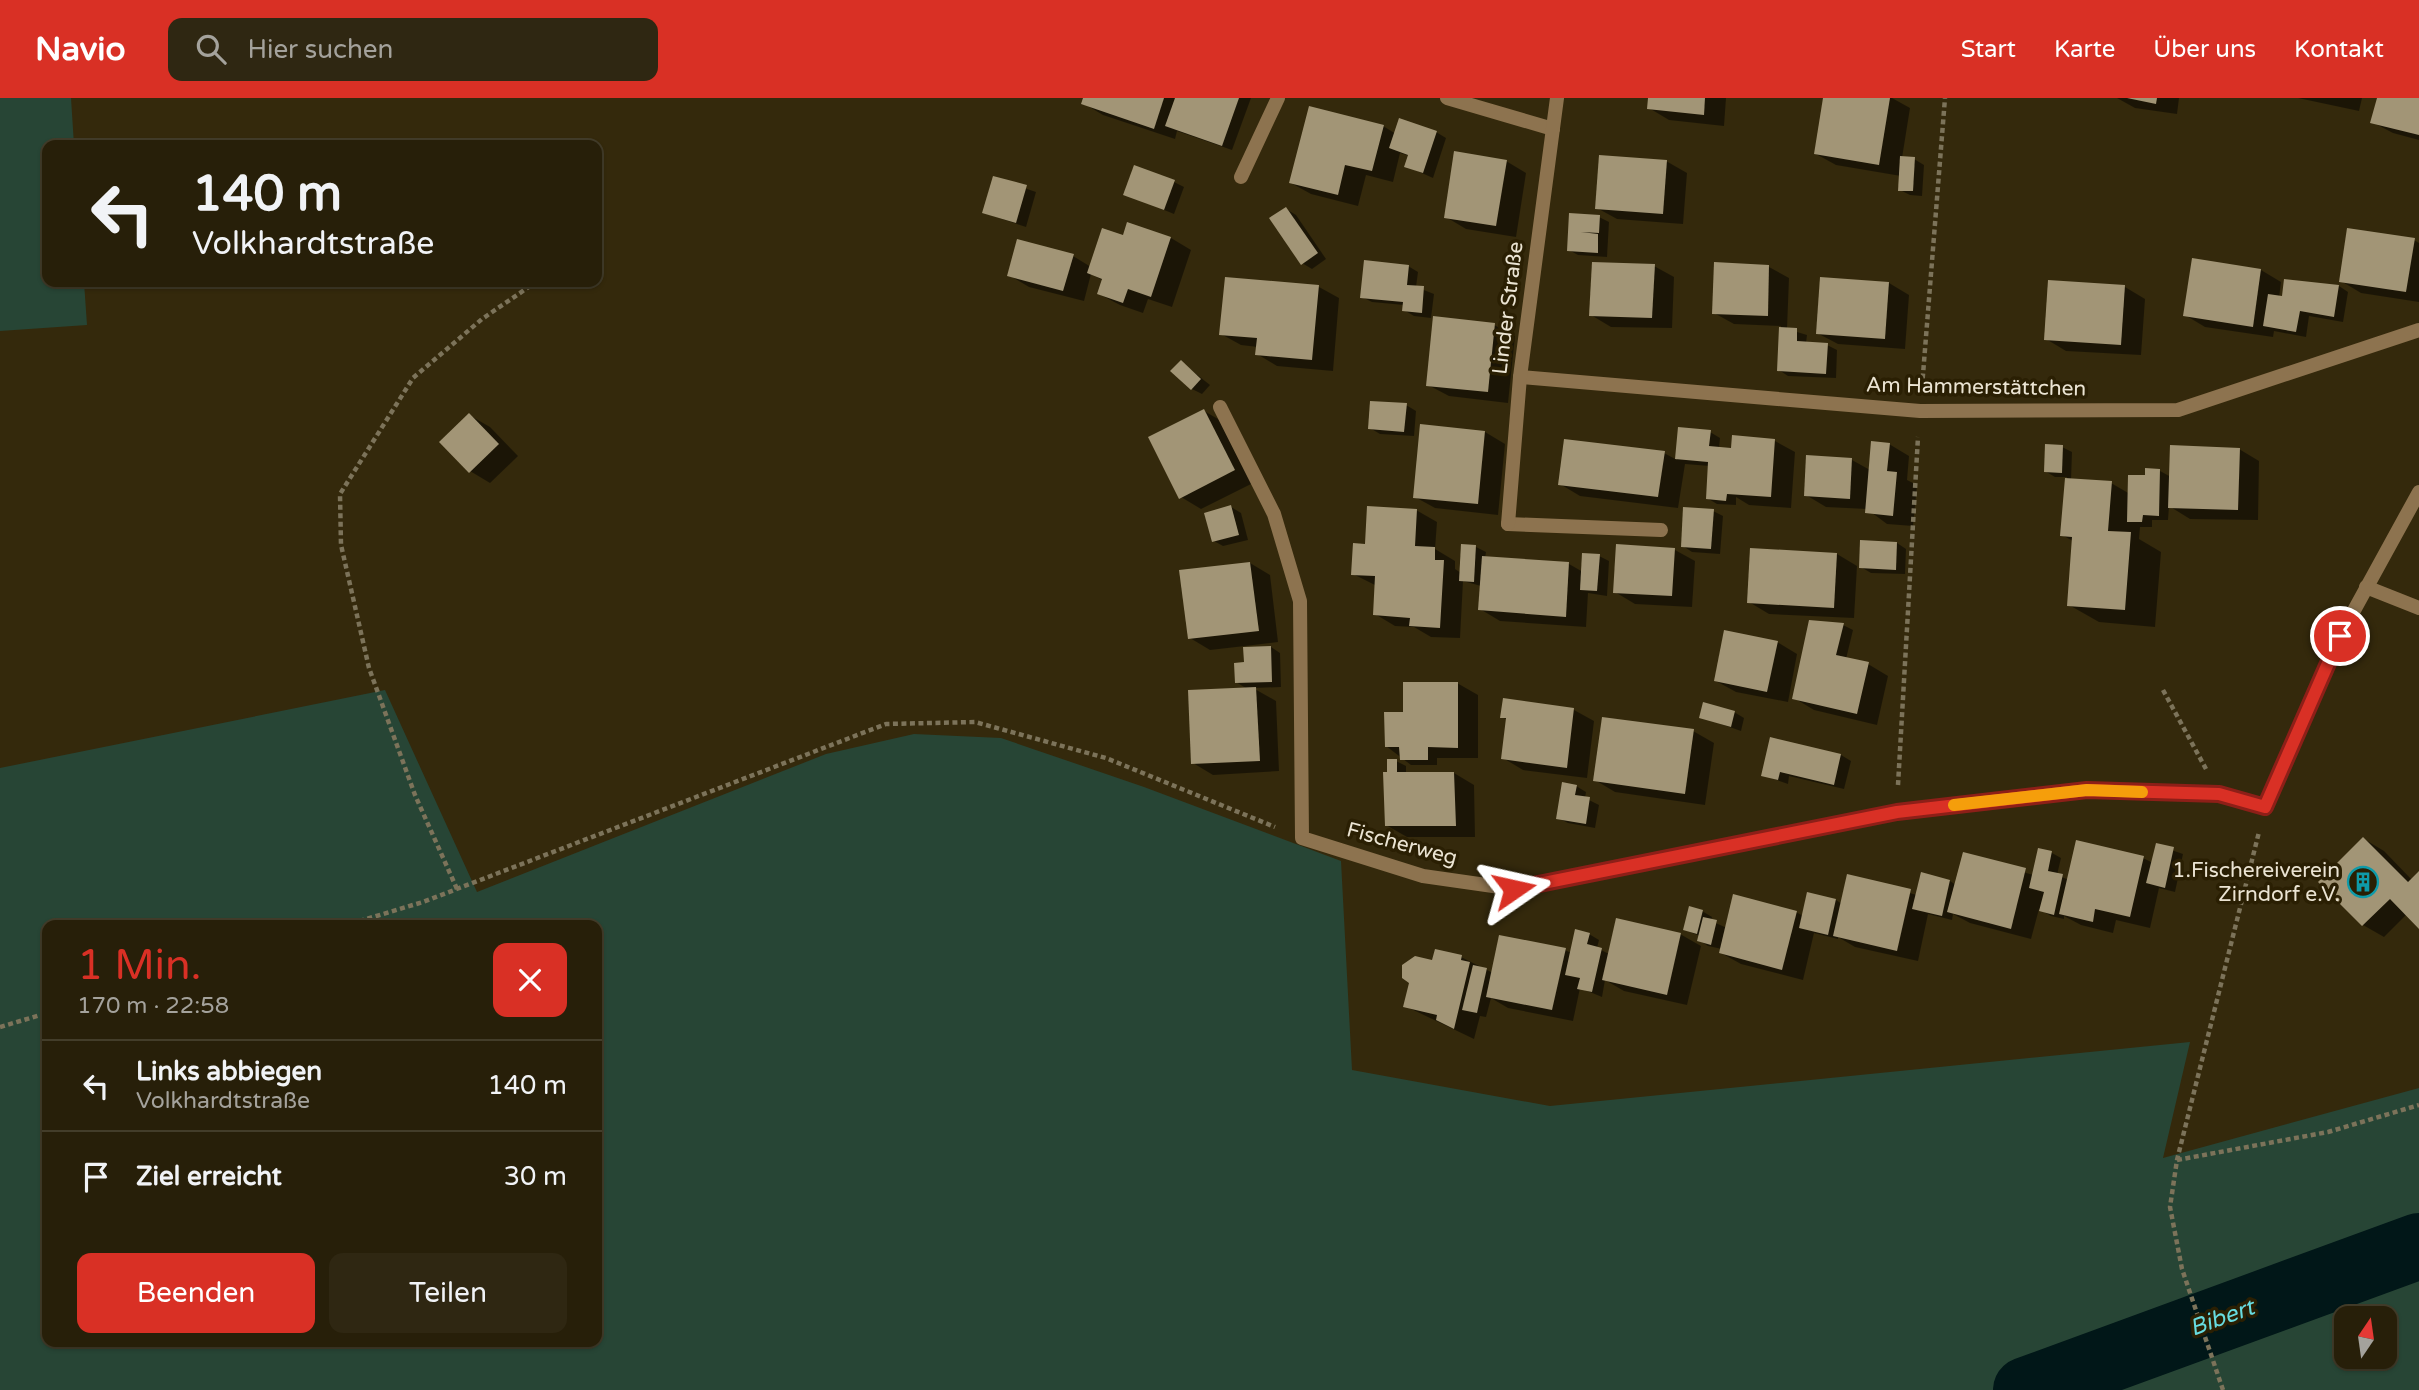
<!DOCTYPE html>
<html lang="de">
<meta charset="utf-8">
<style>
body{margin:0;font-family:"Varela Round",sans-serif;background:#2f2712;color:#f1f3f6;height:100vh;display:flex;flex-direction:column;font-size:26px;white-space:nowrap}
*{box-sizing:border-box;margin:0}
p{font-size:23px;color:#a4a29c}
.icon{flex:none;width:38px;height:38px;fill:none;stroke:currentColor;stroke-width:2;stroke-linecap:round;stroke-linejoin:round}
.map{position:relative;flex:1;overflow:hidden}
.details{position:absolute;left:42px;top:822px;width:560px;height:427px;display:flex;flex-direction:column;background:#271f09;border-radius:14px;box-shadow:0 2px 5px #0004,0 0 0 2px #433d2a}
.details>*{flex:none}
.top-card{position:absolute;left:42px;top:42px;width:560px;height:147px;border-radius:14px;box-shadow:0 2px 5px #0004,0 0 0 2px #433d2a;background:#271f09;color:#f1f3f6;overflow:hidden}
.needle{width:46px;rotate:13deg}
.fabs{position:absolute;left:2334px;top:1208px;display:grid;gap:14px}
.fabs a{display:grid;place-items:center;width:63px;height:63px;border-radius:14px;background:#271f09;box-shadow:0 2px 5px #0004,0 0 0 2px #433d2a;font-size:35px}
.pin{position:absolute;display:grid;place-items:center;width:60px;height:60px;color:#fff;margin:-30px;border:4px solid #fff;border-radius:50%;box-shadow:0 2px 7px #0007}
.me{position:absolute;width:77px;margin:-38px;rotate:79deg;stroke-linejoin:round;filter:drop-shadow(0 0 5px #0008)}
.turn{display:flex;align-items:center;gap:24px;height:147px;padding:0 35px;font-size:32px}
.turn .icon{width:91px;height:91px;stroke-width:2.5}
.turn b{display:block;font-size:49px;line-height:60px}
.round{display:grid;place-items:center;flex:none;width:74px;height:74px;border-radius:14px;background:#2f2712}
.head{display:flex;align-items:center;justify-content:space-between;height:119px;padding:0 35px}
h1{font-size:42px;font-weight:600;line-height:52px;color:#d93025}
.button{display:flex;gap:14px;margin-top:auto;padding:14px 35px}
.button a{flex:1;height:80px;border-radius:14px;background:#d93025;color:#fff;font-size:28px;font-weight:600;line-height:80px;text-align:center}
.button a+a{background:#2f2712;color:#f1f3f6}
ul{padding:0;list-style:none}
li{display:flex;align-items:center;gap:21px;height:91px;padding:0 35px;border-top:2px solid #433d2a}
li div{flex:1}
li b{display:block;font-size:26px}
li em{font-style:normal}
header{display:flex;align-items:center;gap:42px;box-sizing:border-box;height:98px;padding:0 35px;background:#d93025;color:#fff}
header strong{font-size:33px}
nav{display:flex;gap:38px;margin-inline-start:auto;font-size:24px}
.search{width:490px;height:63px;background:#2f2712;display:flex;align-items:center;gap:18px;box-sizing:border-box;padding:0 24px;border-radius:14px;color:#a4a29c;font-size:26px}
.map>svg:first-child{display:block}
.green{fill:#274535;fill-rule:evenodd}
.shadow{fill:#0007}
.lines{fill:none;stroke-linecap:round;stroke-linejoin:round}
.river{stroke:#011718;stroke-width:66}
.building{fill:#a29576}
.path{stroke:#7c735a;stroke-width:4.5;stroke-dasharray:5 3.5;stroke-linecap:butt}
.lane{stroke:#8d734f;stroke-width:14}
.street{stroke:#8d734f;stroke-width:14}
.route-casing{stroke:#8d1f18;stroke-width:18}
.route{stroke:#d93025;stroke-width:12}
.slow{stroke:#f59e0b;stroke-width:12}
.labels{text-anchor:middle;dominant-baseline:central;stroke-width:7;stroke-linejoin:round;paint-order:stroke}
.street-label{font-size:21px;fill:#ebe4d3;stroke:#2a1f03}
.poi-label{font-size:21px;fill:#ebe4d3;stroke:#2a1f03;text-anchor:end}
.water-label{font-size:23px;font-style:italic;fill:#67dce0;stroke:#2a1f03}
</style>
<header>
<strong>Navio</strong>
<div class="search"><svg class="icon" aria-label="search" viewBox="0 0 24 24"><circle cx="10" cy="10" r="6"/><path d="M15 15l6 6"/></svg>Hier suchen</div>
<nav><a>Start</a><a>Karte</a><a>Über uns</a><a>Kontakt</a></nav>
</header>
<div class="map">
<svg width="2419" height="1292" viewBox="0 0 2419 1292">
<rect width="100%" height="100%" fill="#34290c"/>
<g class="green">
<polygon points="0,0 71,0 74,47 47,47 47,184 84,184 87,227 0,233"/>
<path d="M385 592 477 794 826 656 914 636 1001 640 1144 689 1341 763 1352 972 1550 1008 2190 944 2163 1060 2419 990V1292H0V670ZM47 828H597V1244H47ZM2347 1220H2385V1258H2347Z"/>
</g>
<g class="shadow">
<polygon points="1085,0 1251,0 1232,52 1177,33 1175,41 1103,17 1083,5"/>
<polygon points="1650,0 1726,0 1724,28 1669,22 1649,10"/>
<polygon points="1825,0 1892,0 1910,10 1902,60 1914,61 1924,67 1922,98 1910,97 1900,92 1901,78 1836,67 1816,56"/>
<polygon points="2117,0 2179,0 2177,16 2135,10"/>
<polygon points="2298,0 2362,0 2359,13"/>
<polygon points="2378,0 2419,0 2419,42 2393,35 2372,24"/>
<polygon points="1383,28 1396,36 1436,34 1446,40 1433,80 1406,68 1410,58 1400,55 1393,84 1366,77 1358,108 1311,96 1291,85"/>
<polygon points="1506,63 1526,75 1516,139 1466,131 1446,119"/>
<polygon points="1666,63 1687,75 1683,126 1617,121 1597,110"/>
<polygon points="994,80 1036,94 1026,129 984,115"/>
<polygon points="1174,84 1184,89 1174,116 1125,96"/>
<polygon points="1286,111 1296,117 1326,161 1312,171 1302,165"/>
<polygon points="1570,117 1599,119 1609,124 1607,159 1578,157 1569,152"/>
<polygon points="1128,126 1171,140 1191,152 1172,209 1148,201 1143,215 1120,207 1099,196 1104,183 1091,176 1084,203 1029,189 1009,177 1073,158 1091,169 1124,139"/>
<polygon points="2414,142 2419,145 2419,204 2361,195 2341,183"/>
<polygon points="1408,168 1418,174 1416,189 1434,196 1431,220 1414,218 1404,212 1404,207 1372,204 1362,199"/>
<polygon points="1654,168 1674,179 1672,230 1611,229 1591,217"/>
<polygon points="1769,169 1789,180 1787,231 1807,237 1806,245 1827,247 1837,252 1836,280 1788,278 1779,272 1781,228 1734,226 1714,215"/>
<polygon points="2261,172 2281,184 2279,200 2339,188 2348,194 2343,224 2309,218 2306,239 2274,233 2273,239 2205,229 2185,217"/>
<polygon points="2050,184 2125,189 2145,201 2141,257 2066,253 2046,241"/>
<polygon points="1889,185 1909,197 1905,251 1838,246 1817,235"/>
<polygon points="1319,189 1339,200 1333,273 1277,268 1257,256 1258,249 1241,247 1221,236"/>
<polygon points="1494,227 1515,238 1508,305 1449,298 1428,287"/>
<polygon points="1181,264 1210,287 1202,296 1192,291"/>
<polygon points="1406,307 1416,313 1414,338 1380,336 1370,330"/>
<polygon points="1204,313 1225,325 1255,384 1201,411 1181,399"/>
<polygon points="469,317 490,329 518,358 490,385 470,373"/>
<polygon points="1679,331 1710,334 1720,340 1719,350 1732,353 1775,343 1795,354 1791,410 1749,407 1736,399 1736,407 1717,406 1707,400 1710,368 1685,366 1678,410 1580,398 1560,386 1664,355 1677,362"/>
<polygon points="1485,334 1505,346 1498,417 1435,410 1415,399"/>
<polygon points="1889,346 1909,358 1907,382 1917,387 1913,428 1887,426 1867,411 1826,409 1806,397 1852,362 1870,372"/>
<polygon points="2062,349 2072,354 2071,382 2111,385 2130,396 2146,379 2160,373 2171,379 2239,351 2259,363 2258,422 2190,421 2169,408 2168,422 2152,422 2152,429 2140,429 2139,441 2161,454 2155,529 2099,524 2069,507 2073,443 2062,437 2067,379 2055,379 2045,373"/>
<polygon points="1231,409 1241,415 1248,442 1223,448 1214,443"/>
<polygon points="1416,412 1437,424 1435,451 1455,463 1455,471 1461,475 1476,449 1486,454 1485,460 1569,466 1583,474 1599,458 1609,463 1607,498 1588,495 1586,529 1500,523 1480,511 1481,488 1463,483 1460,540 1431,539 1414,529 1395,528 1375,516 1377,488 1353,476 1367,448"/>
<polygon points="1713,413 1723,418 1720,456 1692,454 1683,448"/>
<polygon points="1897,445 1906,451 1905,476 1871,475 1861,469"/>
<polygon points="1675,452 1695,463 1692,509 1635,506 1615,494"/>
<polygon points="1837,456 1857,468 1854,520 1769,516 1749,504"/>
<polygon points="1250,465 1270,477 1278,544 1245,548 1245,550 1271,549 1280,555 1281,589 1253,590 1276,603 1279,673 1213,677 1193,665 1249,592 1236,584 1246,566 1245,548 1210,552 1190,540"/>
<polygon points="1843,527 1853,532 1846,561 1868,566 1888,578 1877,627 1814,612 1794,600"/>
<polygon points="1777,544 1797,556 1788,604 1736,594 1716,583"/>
<polygon points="1457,585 1478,597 1478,660 1437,660 1437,667 1411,667 1386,648 1405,616"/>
<polygon points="1574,612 1594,623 1587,680 1523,672 1503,660 1508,622 1502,619"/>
<polygon points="1734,614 1744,620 1741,633 1701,619"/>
<polygon points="1693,633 1714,645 1705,707 1615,694 1595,682"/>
<polygon points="1772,641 1841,657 1851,663 1844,691 1789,678 1788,686 1763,677"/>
<polygon points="1396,663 1406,668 1406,676 1454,675 1474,687 1475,739 1407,739 1386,727"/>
<polygon points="1576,688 1586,694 1585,700 1599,707 1595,730 1568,725 1558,720"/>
<polygon points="2364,741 2384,753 2412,782 2419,776 2419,829 2407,816 2384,839 2363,827 2321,784"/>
<polygon points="2157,747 2183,756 2175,794 2159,790 2150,830 2116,822 2113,835 2081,827 2064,818 2064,821 2051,818 2039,811 2031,841 1970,825 1953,816 1952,822 1928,816 1918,863 1855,849 1838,839 1838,841 1814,835 1803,882 1741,866 1721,855 1722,851 1708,848 1699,842 1700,838 1685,832 1702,813 1712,819 1711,823 1727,830 1796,814 1803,818 1836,802 1842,806 1849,779 1917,797 1950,783 1956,787 1964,756 2033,777 2039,752 2052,755 2061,760 2057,777 2069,782 2143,760 2153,765"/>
<polygon points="1589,836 1599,842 1597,850 1609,856 1680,836 1701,848 1687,907 1624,893 1605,882 1602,899 1580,890 1573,923 1508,910 1491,900 1486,919 1480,918 1474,941 1405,908 1434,864 1461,859 1493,875 1565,852 1571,855"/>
</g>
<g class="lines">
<polyline class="river" points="2026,1292 2419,1148"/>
</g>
<g class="building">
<polygon points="1083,0 1164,0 1154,31 1081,6"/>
<polygon points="1175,0 1239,0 1222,48 1165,28"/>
<polygon points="1648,0 1705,0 1704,17 1647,11"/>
<polygon points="1823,0 1890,0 1879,67 1814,56"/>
<polygon points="2127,0 2157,0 2156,6"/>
<polygon points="2377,0 2419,0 2419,37 2370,25"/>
<polygon points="1309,8 1384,27 1372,73 1345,67 1338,97 1289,85"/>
<polygon points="1399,20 1437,33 1423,75 1404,69 1408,57 1389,50"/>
<polygon points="1454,53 1507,62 1496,128 1444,120"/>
<polygon points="1599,57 1667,62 1663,116 1595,111"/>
<polygon points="1900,58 1915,59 1913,93 1898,93"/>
<polygon points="1134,67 1175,82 1164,112 1123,97"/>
<polygon points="993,78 1027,87 1016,125 982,115"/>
<polygon points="1286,109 1318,155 1301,167 1269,120"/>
<polygon points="1569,115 1600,117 1599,135 1581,134 1598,136 1598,155 1567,153"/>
<polygon points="1127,124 1171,139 1151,199 1128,191 1123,205 1097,196 1102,181 1087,175 1102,130 1123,137"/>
<polygon points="2347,130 2415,140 2406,194 2339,184"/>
<polygon points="1017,141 1074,156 1063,193 1007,178"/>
<polygon points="2192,160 2261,171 2253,229 2183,218"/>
<polygon points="1364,162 1409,167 1407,187 1424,188 1422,215 1402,213 1403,204 1360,200"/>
<polygon points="1592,164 1655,166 1652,220 1589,218"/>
<polygon points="1714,164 1769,167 1768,218 1712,216"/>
<polygon points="1225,179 1319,187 1312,262 1255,257 1257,240 1219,237"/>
<polygon points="1820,179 1889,184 1885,241 1816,236"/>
<polygon points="2284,181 2339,187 2334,219 2300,213 2296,234 2263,228 2268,196 2282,198"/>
<polygon points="2048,182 2125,187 2121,247 2044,242"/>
<polygon points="1433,218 1495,225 1488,294 1426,288"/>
<polygon points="1779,229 1797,230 1797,243 1828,245 1826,276 1777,273"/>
<polygon points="1181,262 1201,281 1191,292 1170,273"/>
<polygon points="1370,303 1407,305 1404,334 1368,331"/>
<polygon points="1204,311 1235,372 1179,401 1148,339"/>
<polygon points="469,315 499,346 469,375 439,344"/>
<polygon points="1420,326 1485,333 1478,406 1413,400"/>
<polygon points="1678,329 1711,332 1709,348 1731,350 1732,337 1775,341 1771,399 1727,396 1726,403 1706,401 1708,364 1675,361"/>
<polygon points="1564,341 1665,353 1658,399 1558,387"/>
<polygon points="1871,343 1890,345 1887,373 1897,374 1893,418 1865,415"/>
<polygon points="2045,346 2063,347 2062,375 2044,374"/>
<polygon points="2170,347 2240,350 2238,412 2168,410"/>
<polygon points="1806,357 1852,360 1850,401 1804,398"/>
<polygon points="2145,370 2160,371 2159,418 2143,417 2142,424 2127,424 2128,377 2145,377"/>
<polygon points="2065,380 2112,383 2108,433 2131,434 2125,512 2067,508 2072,439 2060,438"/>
<polygon points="1231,407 1239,437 1212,444 1204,415"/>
<polygon points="1367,408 1417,411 1415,448 1435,449 1435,462 1444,462 1440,530 1409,528 1410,520 1373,517 1375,478 1351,477 1353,445 1365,446"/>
<polygon points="1683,409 1714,411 1711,451 1681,449"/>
<polygon points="1860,442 1897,444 1896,472 1859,470"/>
<polygon points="1461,446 1476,447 1474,484 1459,483"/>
<polygon points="1616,446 1675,450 1672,498 1613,495"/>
<polygon points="1750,450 1837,455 1834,510 1747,505"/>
<polygon points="1582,455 1600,456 1597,493 1580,492"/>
<polygon points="1482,458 1569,464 1566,519 1478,512"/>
<polygon points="1250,464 1259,533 1188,541 1179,472"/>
<polygon points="1809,522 1844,525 1836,557 1869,564 1857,616 1792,601"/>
<polygon points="1724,532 1778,543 1767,594 1714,583"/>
<polygon points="1271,548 1272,584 1235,585 1234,565 1244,564 1243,549"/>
<polygon points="1403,584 1458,584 1458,650 1428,649 1428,662 1400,662 1399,649 1385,649 1384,614 1403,614"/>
<polygon points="1256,589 1260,663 1191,666 1188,592"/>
<polygon points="1503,600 1574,610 1567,670 1501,661 1506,620 1500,620"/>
<polygon points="1703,604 1735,613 1731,629 1699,620"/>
<polygon points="1602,619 1694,631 1685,696 1593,683"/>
<polygon points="1770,639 1841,656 1834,687 1780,674 1778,682 1761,678"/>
<polygon points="1387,661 1397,661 1397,674 1454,674 1456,728 1385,728 1383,674 1387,674"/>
<polygon points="1562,684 1577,687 1575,697 1590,699 1586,726 1556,721"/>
<polygon points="2363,739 2408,784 2419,773 2419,831 2390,801 2362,828 2318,784"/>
<polygon points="2076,742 2144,758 2130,819 2095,811 2093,824 2059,816"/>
<polygon points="2156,745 2174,749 2165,790 2146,785"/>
<polygon points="2038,750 2052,753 2048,773 2063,776 2054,817 2039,813 2044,794 2029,790"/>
<polygon points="1963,754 2026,770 2011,831 1947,814"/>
<polygon points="1921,774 1950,782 1942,818 1912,811"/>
<polygon points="1847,776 1911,791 1897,853 1833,838"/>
<polygon points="1807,794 1836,801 1828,837 1799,830"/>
<polygon points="1733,796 1797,813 1782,872 1719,855"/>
<polygon points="1689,808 1703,812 1697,836 1683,832"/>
<polygon points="1703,819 1717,822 1711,847 1697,843"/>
<polygon points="1616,820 1681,835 1667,897 1602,882"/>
<polygon points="1575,831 1590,835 1587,846 1602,850 1592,894 1577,891 1580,880 1565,877"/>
<polygon points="1499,837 1566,850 1552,912 1486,899"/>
<polygon points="1435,851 1462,857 1461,862 1470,864 1454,931 1436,922 1437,917 1403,909 1409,885 1402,880 1402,867 1415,858 1432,862"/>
<polygon points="1473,867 1487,870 1477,915 1462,912"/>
</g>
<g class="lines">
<g class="path">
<polyline points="1922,289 1945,0"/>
<polyline points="2163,592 2206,671"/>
<polyline points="1898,687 1918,339"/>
<polyline points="457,791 415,697 369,570 341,447 340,396 413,280 482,221 536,184"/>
<polyline points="343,828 423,804 886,626 975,624 1106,660 1275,729"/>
<polyline points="0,929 47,915"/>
<polyline points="2177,1062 2328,1034 2419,1007"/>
<polyline points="2223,1292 2182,1171 2170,1109 2177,1062 2259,734"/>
</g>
<g class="lane">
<polyline points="1447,0 1553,31"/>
<polyline points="1241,79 1278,0"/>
<polyline points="1508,426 1661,432"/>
</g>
<g class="street">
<polyline points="1520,279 1920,313 2178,312 2419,232"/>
<polyline points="1220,309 1274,416 1300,503 1302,740 1423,778 1514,791 1897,714 2087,692 2219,696 2265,709 2340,538 2419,394"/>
<polyline points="1508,426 1520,279 1557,0"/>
<polyline points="2366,489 2419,510"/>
</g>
</g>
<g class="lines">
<g class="route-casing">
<polyline id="route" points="1514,791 1897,714 2087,692 2219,696 2265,709 2340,538"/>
</g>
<use href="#route" class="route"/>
<polyline class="slow" points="1954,707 2087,692 2142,694"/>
</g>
<defs>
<g id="building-ring" transform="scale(1.575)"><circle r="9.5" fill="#2a1f03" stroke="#0f9aa8" stroke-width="1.5"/><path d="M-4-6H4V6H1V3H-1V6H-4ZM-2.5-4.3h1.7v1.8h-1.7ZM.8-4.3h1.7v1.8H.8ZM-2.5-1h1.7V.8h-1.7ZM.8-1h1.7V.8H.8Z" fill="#0f9aa8"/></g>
</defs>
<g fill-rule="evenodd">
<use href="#building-ring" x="2363" y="784"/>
</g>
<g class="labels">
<g class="street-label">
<text transform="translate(1508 210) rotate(-83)">Linder Straße</text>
<text transform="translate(1976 289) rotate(1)">Am Hammerstättchen</text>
<text transform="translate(1402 746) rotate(15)">Fischerweg</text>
</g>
<g class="poi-label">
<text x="2340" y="772">1.Fischereiverein<tspan x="2340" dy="24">Zirndorf e.V.</tspan></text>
</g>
<g class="water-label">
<text transform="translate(2222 1220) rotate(-20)">Bibert</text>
</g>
</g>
</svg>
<div class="fabs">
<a><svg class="needle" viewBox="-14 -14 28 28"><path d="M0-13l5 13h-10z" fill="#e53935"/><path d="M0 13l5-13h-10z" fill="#a4a29c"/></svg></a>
</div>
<div class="pin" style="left:2340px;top:538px;background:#d93025"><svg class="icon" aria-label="arrive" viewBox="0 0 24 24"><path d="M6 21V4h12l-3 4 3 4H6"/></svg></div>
<svg class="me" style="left:1514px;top:791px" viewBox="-20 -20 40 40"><path d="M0-17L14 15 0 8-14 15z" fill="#d93025" stroke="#fff" stroke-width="4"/></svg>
<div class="top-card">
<div class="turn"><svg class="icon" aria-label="left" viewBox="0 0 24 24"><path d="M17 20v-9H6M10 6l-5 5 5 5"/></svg><div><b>140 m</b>Volkhardtstraße</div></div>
</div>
<section class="details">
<div class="head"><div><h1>1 Min.</h1><p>170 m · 22:58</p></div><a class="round" style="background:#d93025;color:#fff"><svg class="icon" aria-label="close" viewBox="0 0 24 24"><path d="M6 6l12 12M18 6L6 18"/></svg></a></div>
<ul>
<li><svg class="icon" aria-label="left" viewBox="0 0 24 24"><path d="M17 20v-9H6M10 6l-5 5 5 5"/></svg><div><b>Links abbiegen</b><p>Volkhardtstraße</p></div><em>140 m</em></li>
<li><svg class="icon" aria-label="arrive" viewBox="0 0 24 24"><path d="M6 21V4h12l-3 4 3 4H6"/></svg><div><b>Ziel erreicht</b></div><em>30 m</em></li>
</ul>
<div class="button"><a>Beenden</a><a>Teilen</a></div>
</section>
</div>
